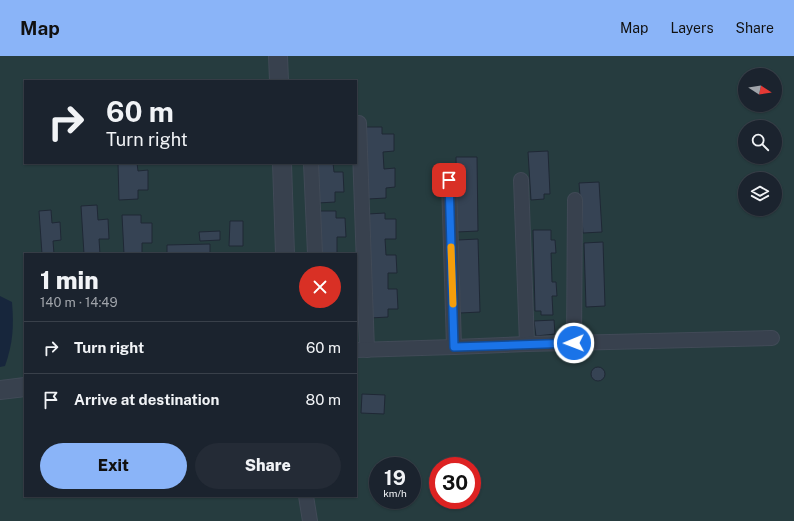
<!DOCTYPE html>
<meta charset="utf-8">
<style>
body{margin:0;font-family:"Public Sans",sans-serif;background:#242b36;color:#f1f3f6;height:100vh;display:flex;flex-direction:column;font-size:15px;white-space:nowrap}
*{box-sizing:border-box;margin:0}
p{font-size:13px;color:#a0a4aa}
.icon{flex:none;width:22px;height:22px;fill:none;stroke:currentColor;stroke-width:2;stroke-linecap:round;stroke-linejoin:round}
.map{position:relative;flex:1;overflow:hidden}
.drawer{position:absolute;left:24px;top:197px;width:333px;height:244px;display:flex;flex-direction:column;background:#1b232e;border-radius:0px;box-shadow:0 1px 3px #0004,0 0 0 1px #39404a}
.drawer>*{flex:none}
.banner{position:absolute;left:24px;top:24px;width:333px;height:84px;border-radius:0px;box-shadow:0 1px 3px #0004,0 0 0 1px #39404a;background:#1b232e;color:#f1f3f6;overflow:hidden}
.needle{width:26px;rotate:102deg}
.tools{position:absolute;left:738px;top:12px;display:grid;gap:8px}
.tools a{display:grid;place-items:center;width:44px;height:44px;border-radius:50%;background:#1b232e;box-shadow:0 1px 3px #0004,0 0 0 1px #39404a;font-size:20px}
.speed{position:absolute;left:369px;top:401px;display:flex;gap:8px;font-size:20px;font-weight:700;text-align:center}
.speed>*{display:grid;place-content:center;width:52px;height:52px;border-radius:50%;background:#1b232e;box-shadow:0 1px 3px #0004,0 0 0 1px #39404a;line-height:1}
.speed small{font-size:10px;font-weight:400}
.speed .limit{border:6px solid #d22;background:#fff;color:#111}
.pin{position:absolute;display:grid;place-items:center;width:34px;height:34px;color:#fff;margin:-17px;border-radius:8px;box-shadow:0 2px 6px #0006}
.me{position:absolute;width:44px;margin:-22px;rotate:269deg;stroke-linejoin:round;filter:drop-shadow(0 0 3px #0008)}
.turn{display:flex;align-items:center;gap:14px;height:84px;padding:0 16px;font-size:18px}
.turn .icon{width:52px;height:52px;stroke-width:2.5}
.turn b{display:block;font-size:28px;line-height:34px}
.round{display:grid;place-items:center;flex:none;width:42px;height:42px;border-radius:21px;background:#242b36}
.headline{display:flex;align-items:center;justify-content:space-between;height:68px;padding:0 16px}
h1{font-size:24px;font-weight:800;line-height:30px}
.action{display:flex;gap:8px;margin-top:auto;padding:8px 16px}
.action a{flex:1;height:46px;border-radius:24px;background:#8ab4f8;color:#111;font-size:16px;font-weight:800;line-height:46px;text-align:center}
.action a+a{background:#242b36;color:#f1f3f6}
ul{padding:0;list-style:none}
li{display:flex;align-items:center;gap:12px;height:52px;padding:0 16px;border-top:1px solid #39404a}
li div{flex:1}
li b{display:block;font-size:15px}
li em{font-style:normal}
header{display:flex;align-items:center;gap:24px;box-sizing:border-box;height:56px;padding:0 20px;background:#8ab4f8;color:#111}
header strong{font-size:19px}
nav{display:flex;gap:22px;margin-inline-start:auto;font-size:14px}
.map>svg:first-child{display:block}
.green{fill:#263c3f;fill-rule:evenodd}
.water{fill:#17263c}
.building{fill:#364354;stroke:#1f2835}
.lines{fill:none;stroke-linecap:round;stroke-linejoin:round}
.minor-casing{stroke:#414a57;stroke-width:16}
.tertiary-casing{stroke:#414a57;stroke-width:20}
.minor{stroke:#38414e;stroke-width:14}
.tertiary{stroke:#38414e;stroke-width:18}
.route-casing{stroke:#114b97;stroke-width:10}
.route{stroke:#1a73e8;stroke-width:7}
.slow{stroke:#f59e0b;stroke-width:7}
</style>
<header>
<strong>Map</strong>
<nav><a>Map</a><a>Layers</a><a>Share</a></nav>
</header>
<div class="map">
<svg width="794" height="465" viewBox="0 0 794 465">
<rect width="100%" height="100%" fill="#242f3e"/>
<path class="green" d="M0 0H794V465H0ZM745 19H775V49H745ZM25 25H356V107H25ZM745 71H775V101H745ZM745 123H775V153H745ZM25 198H356V440H25ZM378 410H412V444H378ZM438 410H472V444H438Z"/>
<path class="water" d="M0 240 12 246C14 271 13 287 5 310L0 311Z"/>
<g class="building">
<polygon points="366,71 382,71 382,78 394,78 394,95 383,96 384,113 395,112 395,131 386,132 386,142 368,143"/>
<polygon points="548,95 550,138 544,138 544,143 531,144 528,96"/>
<polygon points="456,101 477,101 478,175 457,176"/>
<polygon points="118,107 137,107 138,115 148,114 148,134 138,134 138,143 119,144"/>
<polygon points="317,107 333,107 334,116 343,116 344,136 335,136 335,146 318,147"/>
<polygon points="599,126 602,176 583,177 579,127"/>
<polygon points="97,149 98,164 108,163 109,183 99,183 100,198 84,198 81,150"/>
<polygon points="51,154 52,167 60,166 61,184 53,185 54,198 42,198 39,155"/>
<polygon points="319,155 336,155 336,162 345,162 346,181 337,181 337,197 346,197 346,198 320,198"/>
<polygon points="385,157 385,163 396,163 396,183 385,183 386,199 396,199 397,217 388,217 388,233 397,233 398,253 388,253 388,261 370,262 368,158"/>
<polygon points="122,159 141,159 141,167 152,167 152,187 142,187 142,198 124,198"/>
<polygon points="230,165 243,165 243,190 229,190"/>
<polygon points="533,174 551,174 551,184 555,184 556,197 551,197 552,226 556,226 557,240 552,240 553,259 541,259 541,255 535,255"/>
<polygon points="220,175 220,184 200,185 199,176"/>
<polygon points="478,183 480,256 460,257 458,184"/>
<polygon points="603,186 605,250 586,251 584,187"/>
<polygon points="210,188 210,198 167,198 167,189"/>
<polygon points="554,264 555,278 536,280 534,265"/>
<circle cx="598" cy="318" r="7"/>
<polygon points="362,338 385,339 384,358 361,357"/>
</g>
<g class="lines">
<g class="minor-casing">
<g id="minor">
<polyline points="359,67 367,294"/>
<polyline points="311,107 315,198"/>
<polyline points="521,124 527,288"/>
<polyline points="449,125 454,291 527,288 772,282"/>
<polyline points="574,287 575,144"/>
<polyline points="356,294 454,291"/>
<polyline points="306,440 310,465"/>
</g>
</g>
<g class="tertiary-casing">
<g id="tertiary">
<polyline points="278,0 279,25"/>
<polyline points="282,107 285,198"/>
<polyline points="0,334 25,331"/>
</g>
</g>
<use href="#minor" class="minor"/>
<use href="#tertiary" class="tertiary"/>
</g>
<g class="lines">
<g class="route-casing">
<polyline id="route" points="449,124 454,291 574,287"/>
</g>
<use href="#route" class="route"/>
<polyline class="slow" points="451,191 453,248"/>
</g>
</svg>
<div class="tools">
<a><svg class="needle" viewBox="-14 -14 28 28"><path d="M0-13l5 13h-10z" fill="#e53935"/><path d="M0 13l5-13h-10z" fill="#a0a4aa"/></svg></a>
<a><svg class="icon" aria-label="search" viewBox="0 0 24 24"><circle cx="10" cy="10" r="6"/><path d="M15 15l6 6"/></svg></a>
<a><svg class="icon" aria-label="layers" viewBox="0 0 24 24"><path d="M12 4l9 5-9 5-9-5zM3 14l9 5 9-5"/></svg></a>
</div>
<div class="speed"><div>19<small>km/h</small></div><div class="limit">30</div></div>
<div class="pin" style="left:449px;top:124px;background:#d93025"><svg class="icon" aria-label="arrive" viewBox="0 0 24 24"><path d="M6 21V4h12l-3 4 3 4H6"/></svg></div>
<svg class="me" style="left:574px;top:287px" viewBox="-20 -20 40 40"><circle r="17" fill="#1a73e8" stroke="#fff" stroke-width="3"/><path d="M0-11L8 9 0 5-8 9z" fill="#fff"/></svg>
<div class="banner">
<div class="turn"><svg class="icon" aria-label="right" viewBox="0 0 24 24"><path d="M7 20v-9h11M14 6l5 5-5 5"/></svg><div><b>60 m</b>Turn right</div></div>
</div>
<section class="drawer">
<div class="headline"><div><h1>1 min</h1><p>140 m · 14:49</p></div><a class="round" style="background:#d93025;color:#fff"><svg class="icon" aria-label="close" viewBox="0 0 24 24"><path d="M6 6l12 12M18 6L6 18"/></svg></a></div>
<ul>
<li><svg class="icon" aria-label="right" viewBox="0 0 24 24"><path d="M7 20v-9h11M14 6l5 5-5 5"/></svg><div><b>Turn right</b></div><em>60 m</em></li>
<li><svg class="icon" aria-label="arrive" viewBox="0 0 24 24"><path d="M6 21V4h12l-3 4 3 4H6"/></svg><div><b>Arrive at destination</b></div><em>80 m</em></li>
</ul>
<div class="action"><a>Exit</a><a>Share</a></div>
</section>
</div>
